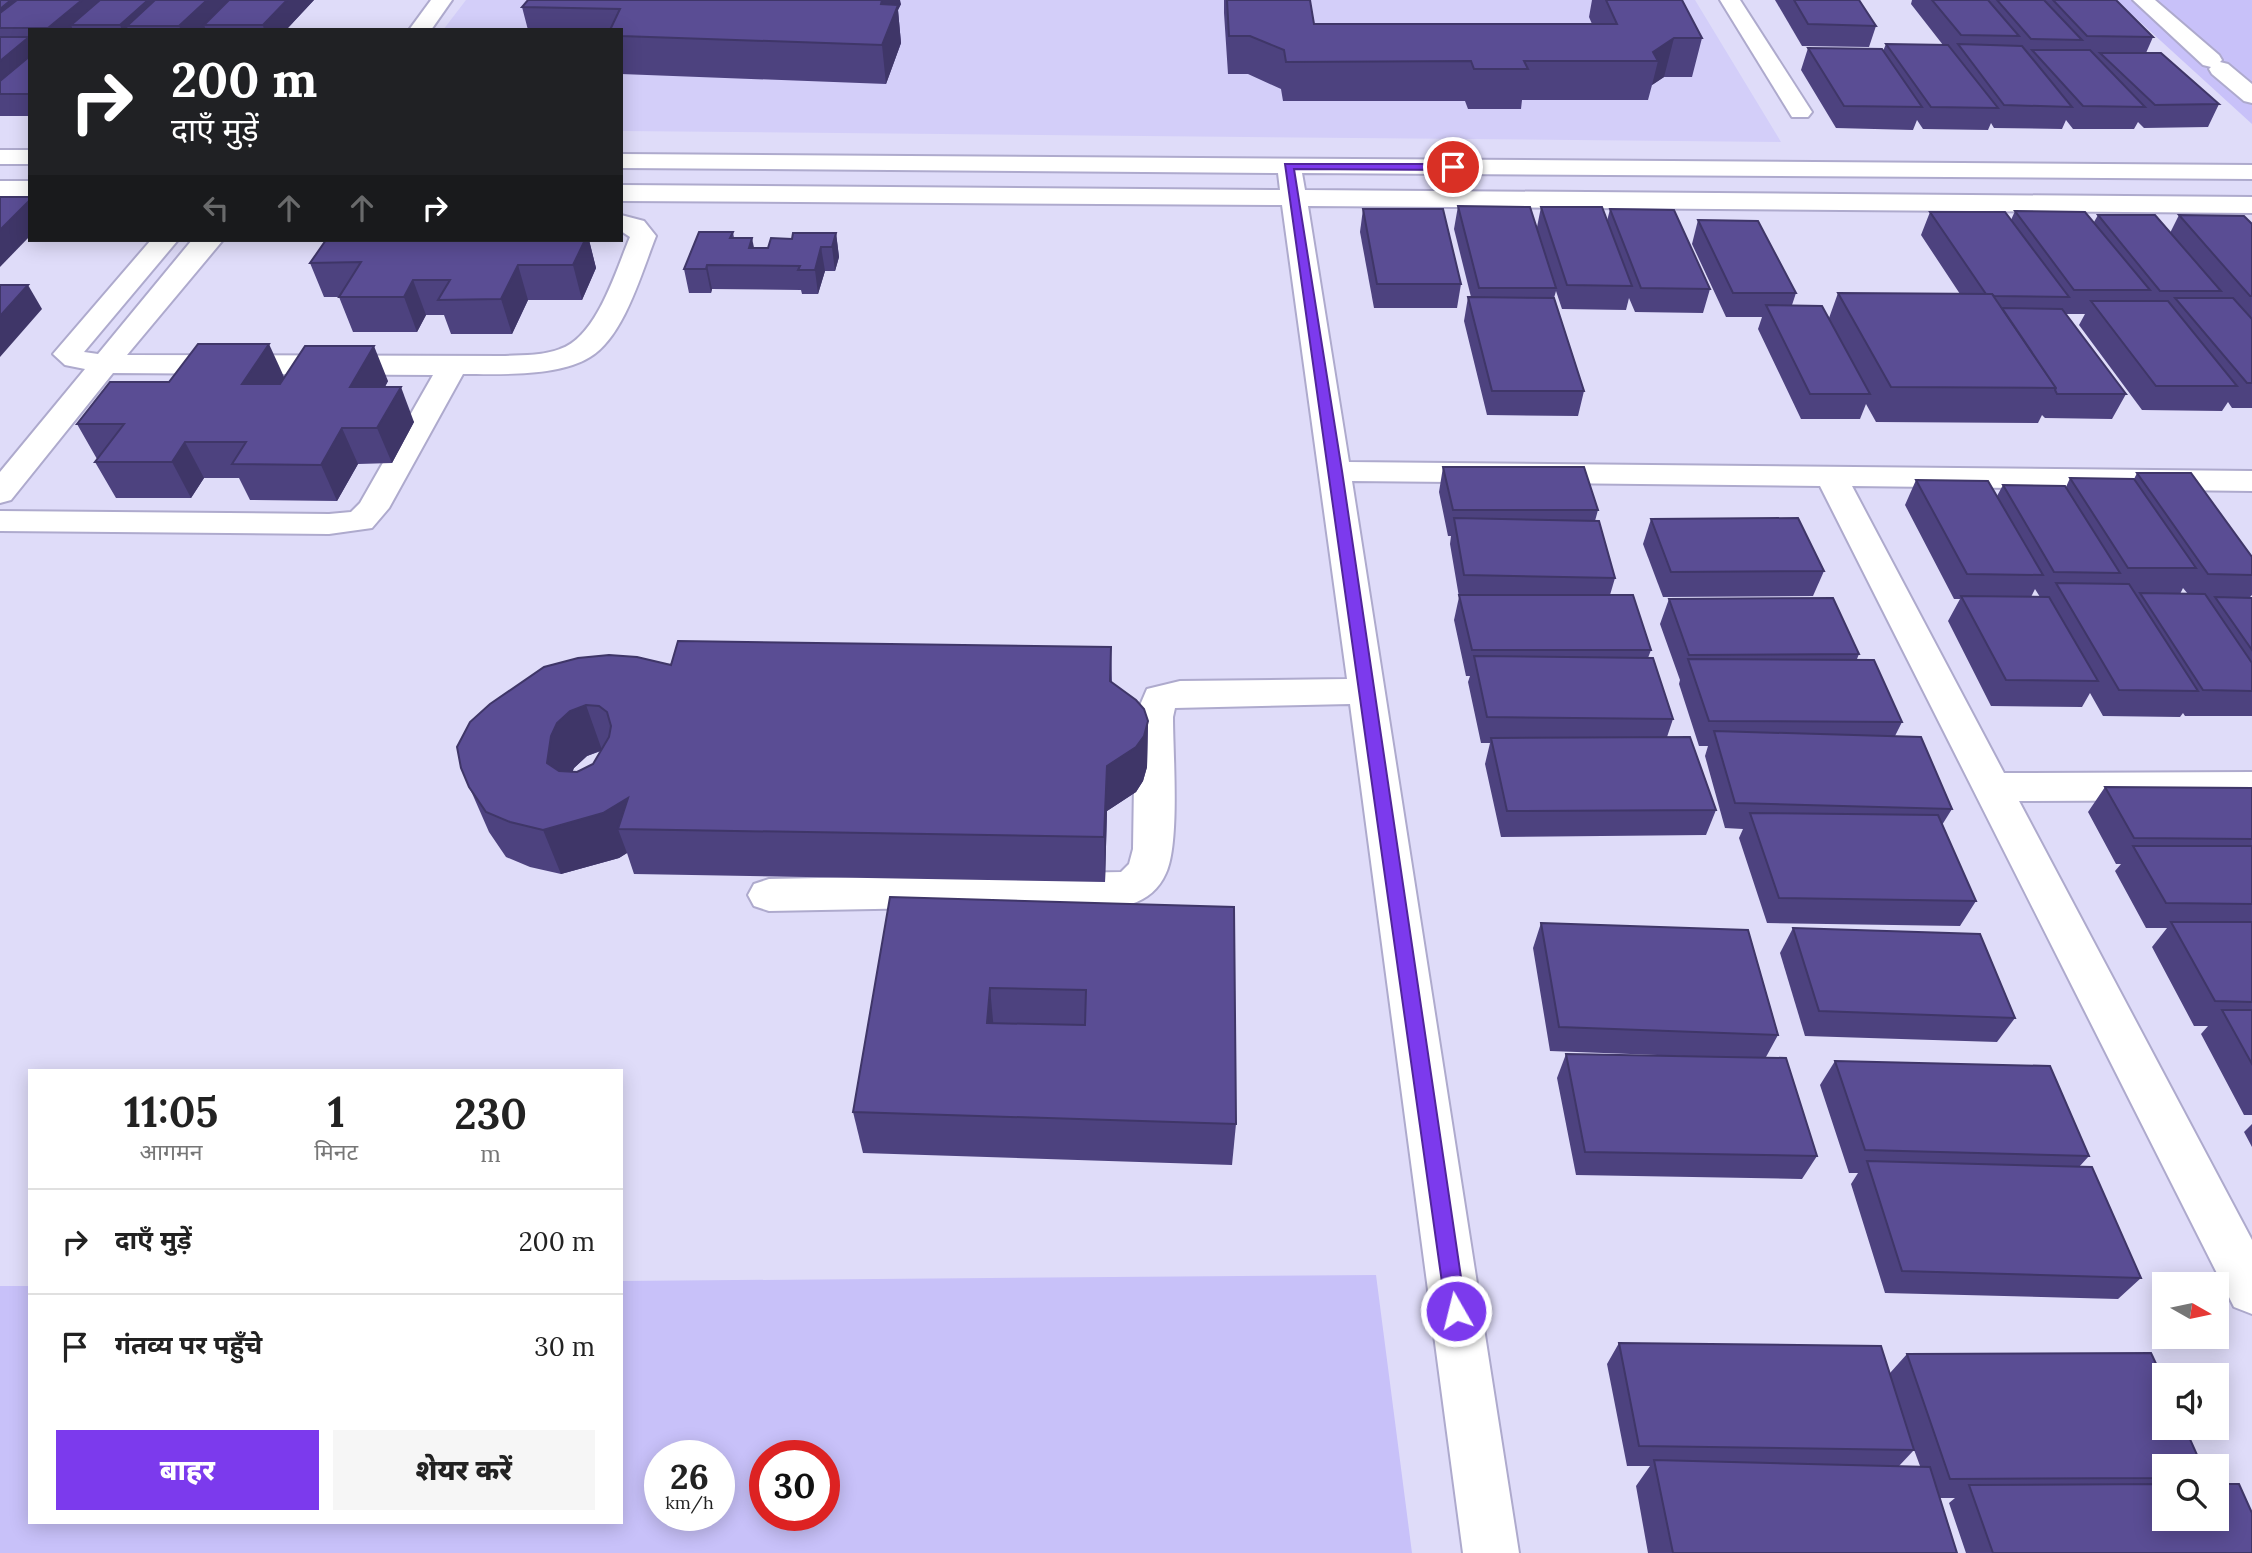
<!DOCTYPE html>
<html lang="hi">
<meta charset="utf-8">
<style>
body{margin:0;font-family:Lora,"Noto Sans Devanagari",serif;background:#f6f6f6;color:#222;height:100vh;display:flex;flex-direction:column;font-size:26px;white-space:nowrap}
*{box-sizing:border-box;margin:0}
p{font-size:23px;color:#767676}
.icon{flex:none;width:38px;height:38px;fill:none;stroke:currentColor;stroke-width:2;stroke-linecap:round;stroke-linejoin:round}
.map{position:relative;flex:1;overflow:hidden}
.panel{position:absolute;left:28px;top:1069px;width:595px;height:455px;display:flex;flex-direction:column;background:#fff;border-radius:0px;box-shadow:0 4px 18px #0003}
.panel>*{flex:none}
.guide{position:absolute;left:28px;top:28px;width:595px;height:214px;border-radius:0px;box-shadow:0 4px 18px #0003;background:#202124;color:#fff;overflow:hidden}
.needle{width:46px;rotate:99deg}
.controls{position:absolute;left:2152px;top:1272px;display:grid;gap:14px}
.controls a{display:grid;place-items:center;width:77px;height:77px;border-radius:0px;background:#fff;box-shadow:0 4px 18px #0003;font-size:35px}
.speed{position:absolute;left:644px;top:1440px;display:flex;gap:14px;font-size:35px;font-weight:700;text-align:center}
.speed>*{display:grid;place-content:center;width:91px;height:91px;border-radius:50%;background:#fff;box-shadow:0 4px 18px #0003;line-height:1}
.speed small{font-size:18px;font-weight:400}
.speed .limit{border:10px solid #d22;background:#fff;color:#111}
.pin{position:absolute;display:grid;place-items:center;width:60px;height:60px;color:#fff;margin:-30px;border:4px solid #fff;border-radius:50%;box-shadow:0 2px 7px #0007}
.me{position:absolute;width:77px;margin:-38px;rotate:352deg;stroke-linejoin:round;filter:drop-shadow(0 0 5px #0008)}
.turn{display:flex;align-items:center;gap:24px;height:147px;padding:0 28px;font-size:32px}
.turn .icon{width:91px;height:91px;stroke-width:2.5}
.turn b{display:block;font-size:49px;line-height:60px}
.lanes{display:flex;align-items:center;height:66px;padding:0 28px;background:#0003;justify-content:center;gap:35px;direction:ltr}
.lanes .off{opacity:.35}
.eta{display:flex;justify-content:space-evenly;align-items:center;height:119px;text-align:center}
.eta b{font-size:42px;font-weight:800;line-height:49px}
.primary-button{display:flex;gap:14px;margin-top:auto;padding:14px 28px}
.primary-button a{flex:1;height:80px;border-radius:0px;background:#7c3aed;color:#fff;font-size:28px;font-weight:800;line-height:80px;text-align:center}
.primary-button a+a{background:#f6f6f6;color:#222}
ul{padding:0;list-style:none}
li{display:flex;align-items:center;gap:21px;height:105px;padding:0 28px;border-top:2px solid #e0e0e0}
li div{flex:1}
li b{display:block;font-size:26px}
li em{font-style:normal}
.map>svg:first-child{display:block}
.built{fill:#d3cef9}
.green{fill:#c8c1f9;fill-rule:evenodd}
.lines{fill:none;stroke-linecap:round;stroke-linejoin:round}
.minor-casing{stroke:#aeaacd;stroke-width:4}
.minor{fill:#fff;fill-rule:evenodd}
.wall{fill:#4d427f;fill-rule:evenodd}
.shaded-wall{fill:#3f3668}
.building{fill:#5a4d94;stroke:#3f3668;stroke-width:2;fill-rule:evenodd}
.route{fill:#7c3aed;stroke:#51269a;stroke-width:2}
</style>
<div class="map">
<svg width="2252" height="1553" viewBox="0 0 2252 1553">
<rect width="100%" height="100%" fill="#dfdcf9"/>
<polygon class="built" points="466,0 1695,0 1781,142 621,131 621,30 443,30"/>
<g class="green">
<polygon points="2116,0 2252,0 2252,124"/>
<path d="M1376 1275 1412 1553H0V1286H30V1522H621V1281ZM660 1456H719V1516H660ZM765 1456H824V1516H765Z"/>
</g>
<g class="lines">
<g class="minor-casing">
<g id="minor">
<polygon points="431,0 452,0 431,30 409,30"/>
<polygon points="1720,0 1740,0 1812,112 1808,117 1792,117"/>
<polygon points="2133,0 2155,0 2219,55 2222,60 2220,62 2228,64 2252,84 2252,103 2244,101 2212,74 2209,69 2211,67 2203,65"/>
<rect x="0" y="150" width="30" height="14"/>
<path d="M621 154 2252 165V179L1302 173 1305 190 2252 197V213L1308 206 1349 462 2252 471V491L1852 486 2004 773 2252 772V800L2019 801 2252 1240V1314L2234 1307 1820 486 1352 481 1519 1553H1463L1350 704 1175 708 1173 717C1173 754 1180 843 1166 873 1159 889 1147 899 1131 904L769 911 754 906 748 895 754 884 769 879 1121 872 1129 864 1133 849 1135 717 1147 689 1180 681 1347 679 1282 205 621 201V185L1280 190 1278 173 621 168Z"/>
<rect x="0" y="181" width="30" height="16"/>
<path d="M621 215 644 221 656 236C642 271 624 337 590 357 558 377 499 374 463 374L389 508 372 528 329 534 0 531V511L329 514 351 512 360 503 433 375 113 373 11 500 0 503V472L85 369 65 365 53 354 151 240H178L84 352 98 354 192 240H223L127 355 501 356C520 355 542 356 560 349 597 337 616 270 630 237L621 231Z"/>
</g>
</g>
<use href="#minor" class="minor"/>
</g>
<g class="wall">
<polygon points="0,0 314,0 286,30 30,30 30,116 0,116"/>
<polygon points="1224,0 1310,0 1314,24 1592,24 1589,17 1592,0 1682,0 1702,38 1692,77 1664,77 1652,85 1648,100 1522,100 1521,109 1468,109 1465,101 1283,101 1281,89 1248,74 1228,74 1224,13"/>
<polygon points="1775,0 1859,0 1876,26 1869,47 1802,46"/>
<polygon points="1912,0 2116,0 2153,37 2146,53 2219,104 2208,127 2144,128 2138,122 2134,129 2073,129 2066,120 2062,129 1994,128 1991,123 1988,130 1923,129 1917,120 1913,130 1836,128 1801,70 1808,48 1883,51 1886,44 1943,45 1911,4"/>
<polygon points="901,4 898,10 901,43 886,84 621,74 621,30 528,30 522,7"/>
<polygon points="1458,206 1537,227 1541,207 1607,221 1610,209 1710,289 1703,313 1635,312 1629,298 1626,310 1562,309 1556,291 1554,298 1584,391 1578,416 1487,415 1464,321 1468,297 1471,297 1454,229"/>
<polygon points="1363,209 1461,284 1457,308 1374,308 1360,232"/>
<polygon points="2015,211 2094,222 2098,215 2170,233 2179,215 2252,224 2252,408 2232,408 2228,402 2222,411 2142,410 2079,325 2085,314 2066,314 2126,394 2112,419 2045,418 2042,415 2038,423 1876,422 1866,404 1860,419 1801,419 1758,329 1762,317 1726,317 1692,244 1698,220 1796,293 1792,305 1829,318 1838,293 1960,294 1921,235 1930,212 2011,220"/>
<polygon points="733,232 734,238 754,248 768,248 792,239 836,233 839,257 835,271 825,271 818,294 802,294 801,290 712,289 711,293 689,293 684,269"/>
<polygon points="326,240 589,240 596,268 582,300 528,300 512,334 451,334 444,315 426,315 417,332 353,332 339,297 324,297 310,263"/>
<polygon points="284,377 388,381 385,387 414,422 392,463 358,464 337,501 250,500 239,478 204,478 191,498 116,498 95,462 97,459 77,424 169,382"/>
<polygon points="1443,467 1598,510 1595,521 1615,578 1610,595 1651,650 1648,658 1673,719 1667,737 1716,810 1706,835 1501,837 1485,764 1490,743 1481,743 1468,682 1470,676 1466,676 1454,620 1459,597 1450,544 1451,536 1448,536 1439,492"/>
<path d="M2137 473 2252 557V595L2250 597H2252V716H2185L2183 713 2180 717 2103 716 2090 693 2082 707 1991 706 1948 621 1960 599H1954L1905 505 1916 480 1997 496 2003 485 2066 487 2070 478 2134 479ZM2183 588 2188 594H2180ZM2035 589 2040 597H2031Z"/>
<polygon points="1651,519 1824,571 1813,596 1663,597 1643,544"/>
<polygon points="1669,599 1859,654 1857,659 1902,722 1895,736 1952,809 1942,825 1976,901 1960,926 1767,923 1739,838 1743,829 1725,828 1705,756 1708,746 1699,746 1679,684 1680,680 1660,624"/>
<path d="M1111 647 1112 683 1148 721 1147 767 1143 781 1136 792 1107 811 1105 882 634 874 627 853 619 858 561 874 530 867 506 857 489 832 461 768 490 704 671 665ZM601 751 593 764 577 772H572L574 768 587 756Z"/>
<polygon points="2105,787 2252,788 2252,1115 2244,1115 2201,1034 2208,1026 2194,1026 2152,947 2167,928 2146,928 2115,871 2121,864 2116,864 2088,812"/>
<polygon points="890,897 1234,907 1236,1124 1232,1165 863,1153 853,1112"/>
<polygon points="1541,923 1778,1035 1766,1057 1817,1156 1802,1179 1576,1175 1557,1078 1566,1054 1684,1056 1550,1051 1533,948"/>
<polygon points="1793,928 2015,1018 1997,1042 1805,1036 1780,953"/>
<polygon points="1835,1061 2089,1156 2079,1167 2141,1278 2118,1299 1885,1293 1851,1184 1858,1173 1849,1173 1820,1085"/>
<polygon points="2252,1124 2252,1147 2244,1132"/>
<path d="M1619 1343 1890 1373 1907 1354 2165 1466V1519L2252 1553H1966L1949 1503 1955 1498H1940L1957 1553H1648L1636 1486 1650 1466H1627L1607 1364ZM1913 1447 1920 1466H1899L1914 1450Z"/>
</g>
<g class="shaded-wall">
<polygon points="11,0 47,0 0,28 0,9"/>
<polygon points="82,0 115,0 71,25 73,30 49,30 48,28"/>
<polygon points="148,0 180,0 127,26 128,30 122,30 120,25"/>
<polygon points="207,0 236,0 204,25 206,30 181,30 179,26"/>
<polygon points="287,0 314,0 286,30 264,30 263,25"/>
<polygon points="882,0 900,0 901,4 898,10 901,43 886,84 882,45 881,4"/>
<polygon points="29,37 30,39 30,67 0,92 0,61"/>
<polygon points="1674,38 1664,77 1652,85 1658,61 1653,52"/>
<polygon points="30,200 30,236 0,267 0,230"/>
<polygon points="836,233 839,257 835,271 832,247"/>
<polygon points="752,238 757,262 749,248"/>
<polygon points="585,240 589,240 596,268 582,300 573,265"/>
<polygon points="821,247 825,271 818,294 815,270"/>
<polygon points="518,265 528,300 512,334 501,299"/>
<polygon points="707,265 712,289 711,293 706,269"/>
<polygon points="413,280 426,315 417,332 404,297"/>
<polygon points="28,285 42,309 0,357 0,316"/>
<polygon points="269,344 285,379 259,419 242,384"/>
<polygon points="374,346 388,381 365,422 350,387"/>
<polygon points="401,387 414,422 392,463 377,428"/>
<polygon points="342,428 358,464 337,501 321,465"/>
<polygon points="185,442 204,478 191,498 172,462"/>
<polygon points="586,705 602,750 587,756 574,768 568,782 547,763 551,736 557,723 570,711"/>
<polygon points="1148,721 1147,767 1143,781 1136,792 1107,811 1105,882 1104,837 1107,766"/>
<polygon points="628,798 618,829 627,853 619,858 561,874 543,830"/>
<polygon points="990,988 994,1031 987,1023"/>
</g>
<g class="building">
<polygon points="0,0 11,0 0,9"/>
<polygon points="17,0 82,0 48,28 0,28 0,13"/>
<polygon points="100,0 148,0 120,25 71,25"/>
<polygon points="155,0 207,0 179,26 127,26"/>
<polygon points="229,0 287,0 263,25 204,25"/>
<polygon points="528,0 882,0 881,4 898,5 882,45 621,36 621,30 610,30 620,9 522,7"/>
<polygon points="1227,0 1310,0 1314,24 1617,24 1606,0 1682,0 1702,38 1674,38 1653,52 1658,61 1524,61 1528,69 1474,69 1471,61 1286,62 1284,50 1250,36 1229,36"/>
<polygon points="1794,0 1859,0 1876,26 1808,24"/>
<polygon points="1932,0 1988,0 2019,36 1961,35"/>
<polygon points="1997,0 2044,0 2082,40 2031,39"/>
<polygon points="2053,0 2116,0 2153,37 2087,36"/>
<polygon points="0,37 29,37 0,61"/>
<polygon points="1886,44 1948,45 1998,108 1931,107"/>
<polygon points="1958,44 2022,46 2072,107 2004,105"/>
<polygon points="1808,48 1882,49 1922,107 1844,106"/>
<polygon points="2032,50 2090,50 2145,107 2083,106"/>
<polygon points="2100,53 2161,53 2219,104 2155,105"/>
<polygon points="30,56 30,94 0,94 0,81"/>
<polygon points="0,197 30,197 30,200 0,230"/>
<polygon points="1458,206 1530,207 1556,288 1479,288"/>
<polygon points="1541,207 1602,207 1632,286 1567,285"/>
<polygon points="1363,209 1443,209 1461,284 1377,284"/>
<polygon points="1610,209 1674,210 1710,289 1641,288"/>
<polygon points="2015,211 2085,212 2150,290 2074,290"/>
<polygon points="1930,212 2005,212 2069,297 1994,296 1992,294 1986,294"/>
<polygon points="2098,215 2155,215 2221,291 2160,291"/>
<polygon points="2179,215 2244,216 2252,224 2252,296 2250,296"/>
<polygon points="1698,220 1758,221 1796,293 1733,293"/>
<polygon points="699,232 733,232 730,238 752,238 749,248 768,248 771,238 792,239 793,233 836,233 832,247 821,247 815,270 798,270 800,266 707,265 706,269 684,269"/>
<polygon points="326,240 585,240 573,265 518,265 501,299 438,300 450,280 413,280 404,297 339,297 361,262 310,263"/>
<polygon points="0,285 28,285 0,316"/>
<polygon points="1838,293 1992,294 2056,388 1891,387"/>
<polygon points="1468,297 1554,298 1584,391 1492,391"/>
<polygon points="2175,298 2233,298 2252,319 2252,383 2247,383"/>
<polygon points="2091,301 2168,301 2237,386 2156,386"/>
<polygon points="1766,305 1822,306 1870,394 1810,394"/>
<polygon points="2002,308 2062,309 2126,394 2057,394 2055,390 2056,388"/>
<polygon points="198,344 269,344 242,384 280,384 305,346 374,346 350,387 401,387 377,428 342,428 321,465 232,464 246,442 185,442 172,462 95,462 124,424 77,424 110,382 169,382"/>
<polygon points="1443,467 1584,467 1598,510 1453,510"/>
<polygon points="2137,473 2191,473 2252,557 2252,575 2208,574"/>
<polygon points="2070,478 2134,479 2196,568 2128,568"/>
<polygon points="1916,480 1988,481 2043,575 1967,574"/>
<polygon points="2003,485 2065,486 2120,573 2054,572"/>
<polygon points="1454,518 1599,521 1615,578 1464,575"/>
<polygon points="1798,518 1824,571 1671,572 1651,519"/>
<polygon points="2056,583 2129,584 2198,691 2119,690"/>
<polygon points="2140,593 2205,594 2252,663 2252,691 2203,690"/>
<polygon points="1459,595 1633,595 1651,650 1472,650"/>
<polygon points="1961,596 2049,597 2098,681 2006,680"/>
<polygon points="2215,597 2252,598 2252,650"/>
<polygon points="1833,598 1859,654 1689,655 1669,599"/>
<path d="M678 641 1111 647 1110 681 1136 700 1144 709 1148 721 1144 736 1136 747 1107 766 1104 837 618 829 628 798 603 813 543 830 510 822 486 812 469 787 461 768 457 747 470 722 490 704 544 667 578 658 609 655 637 657 671 665ZM586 705 599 706 607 712 611 726 609 737 593 764 577 772 559 771 547 763 551 736 557 723 570 711Z"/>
<polygon points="1474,656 1653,658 1673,719 1487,717"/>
<polygon points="1688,659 1874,660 1902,722 1709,721"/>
<polygon points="1714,731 1921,737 1952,809 1735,803"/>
<polygon points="1690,737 1716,810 1507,811 1491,738"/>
<polygon points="2105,787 2252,788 2252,839 2134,838"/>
<polygon points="1750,813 1938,815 1976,901 1779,898"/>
<polygon points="2133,846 2252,846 2252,904 2166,903"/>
<path d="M890 897 1234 907 1236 1124 853 1112ZM990 988 1086 990 1085 1025 987 1023Z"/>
<polygon points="2171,922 2252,922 2252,1002 2215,1001"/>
<polygon points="1541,923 1748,930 1778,1035 1559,1027"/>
<polygon points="1793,928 1980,934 2015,1018 1819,1011"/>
<polygon points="2222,1010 2252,1010 2252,1064"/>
<polygon points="1566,1054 1786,1058 1817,1156 1585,1152"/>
<polygon points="1835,1061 2050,1066 2089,1156 1865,1150"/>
<polygon points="1867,1161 2092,1167 2141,1278 1902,1271"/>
<polygon points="1619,1343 1881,1346 1914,1450 1639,1446"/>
<polygon points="2151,1353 2165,1383 2165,1428 2185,1428 2202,1466 2165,1466 2165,1478 1950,1479 1907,1354"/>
<polygon points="1654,1460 1930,1467 1957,1553 1673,1553"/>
<polygon points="2165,1484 2165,1519 2217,1519 2217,1484 2239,1484 2252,1513 2252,1553 1993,1553 1969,1485"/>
</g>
<polygon class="route" points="1285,164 1453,164 1458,167 1453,170 1294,169 1342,471 1466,1311 1463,1318 1456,1321 1449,1318 1446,1311"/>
</svg>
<div class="controls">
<a><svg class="needle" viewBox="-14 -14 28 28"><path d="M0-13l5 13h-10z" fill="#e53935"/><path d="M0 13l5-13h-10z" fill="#767676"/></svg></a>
<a><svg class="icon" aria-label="sound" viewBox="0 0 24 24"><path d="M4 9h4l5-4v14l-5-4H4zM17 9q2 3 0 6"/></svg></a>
<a><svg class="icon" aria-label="search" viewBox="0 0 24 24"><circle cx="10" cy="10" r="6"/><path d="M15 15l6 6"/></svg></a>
</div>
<div class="speed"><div>26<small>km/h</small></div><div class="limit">30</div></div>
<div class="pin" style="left:1453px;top:167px;background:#d93025"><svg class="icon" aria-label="arrive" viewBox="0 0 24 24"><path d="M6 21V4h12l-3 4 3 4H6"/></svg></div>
<svg class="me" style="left:1456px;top:1311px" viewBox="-20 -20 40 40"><circle r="17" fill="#7c3aed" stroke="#fff" stroke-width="3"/><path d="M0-11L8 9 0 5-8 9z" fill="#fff"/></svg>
<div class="guide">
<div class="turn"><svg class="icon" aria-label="right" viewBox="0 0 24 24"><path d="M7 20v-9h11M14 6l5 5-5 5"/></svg><div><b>200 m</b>दाएँ मुड़ें</div></div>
<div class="lanes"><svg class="icon off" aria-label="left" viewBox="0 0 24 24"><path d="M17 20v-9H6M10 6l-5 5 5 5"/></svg><svg class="icon off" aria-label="ahead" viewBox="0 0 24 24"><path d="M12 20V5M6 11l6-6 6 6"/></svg><svg class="icon off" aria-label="ahead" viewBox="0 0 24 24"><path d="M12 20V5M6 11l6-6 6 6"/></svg><svg class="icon" aria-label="right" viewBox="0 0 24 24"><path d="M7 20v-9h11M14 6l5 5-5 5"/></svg></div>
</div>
<section class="panel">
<div class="eta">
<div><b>11:05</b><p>आगमन</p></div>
<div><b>1</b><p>मिनट</p></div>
<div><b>230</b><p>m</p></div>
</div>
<ul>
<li><svg class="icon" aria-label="right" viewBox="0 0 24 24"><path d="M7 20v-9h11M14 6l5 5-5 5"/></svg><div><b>दाएँ मुड़ें</b></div><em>200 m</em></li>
<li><svg class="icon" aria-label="arrive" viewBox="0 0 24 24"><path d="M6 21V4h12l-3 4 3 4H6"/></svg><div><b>गंतव्य पर पहुँचे</b></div><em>30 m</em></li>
</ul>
<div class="primary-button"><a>बाहर</a><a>शेयर करें</a></div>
</section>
</div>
